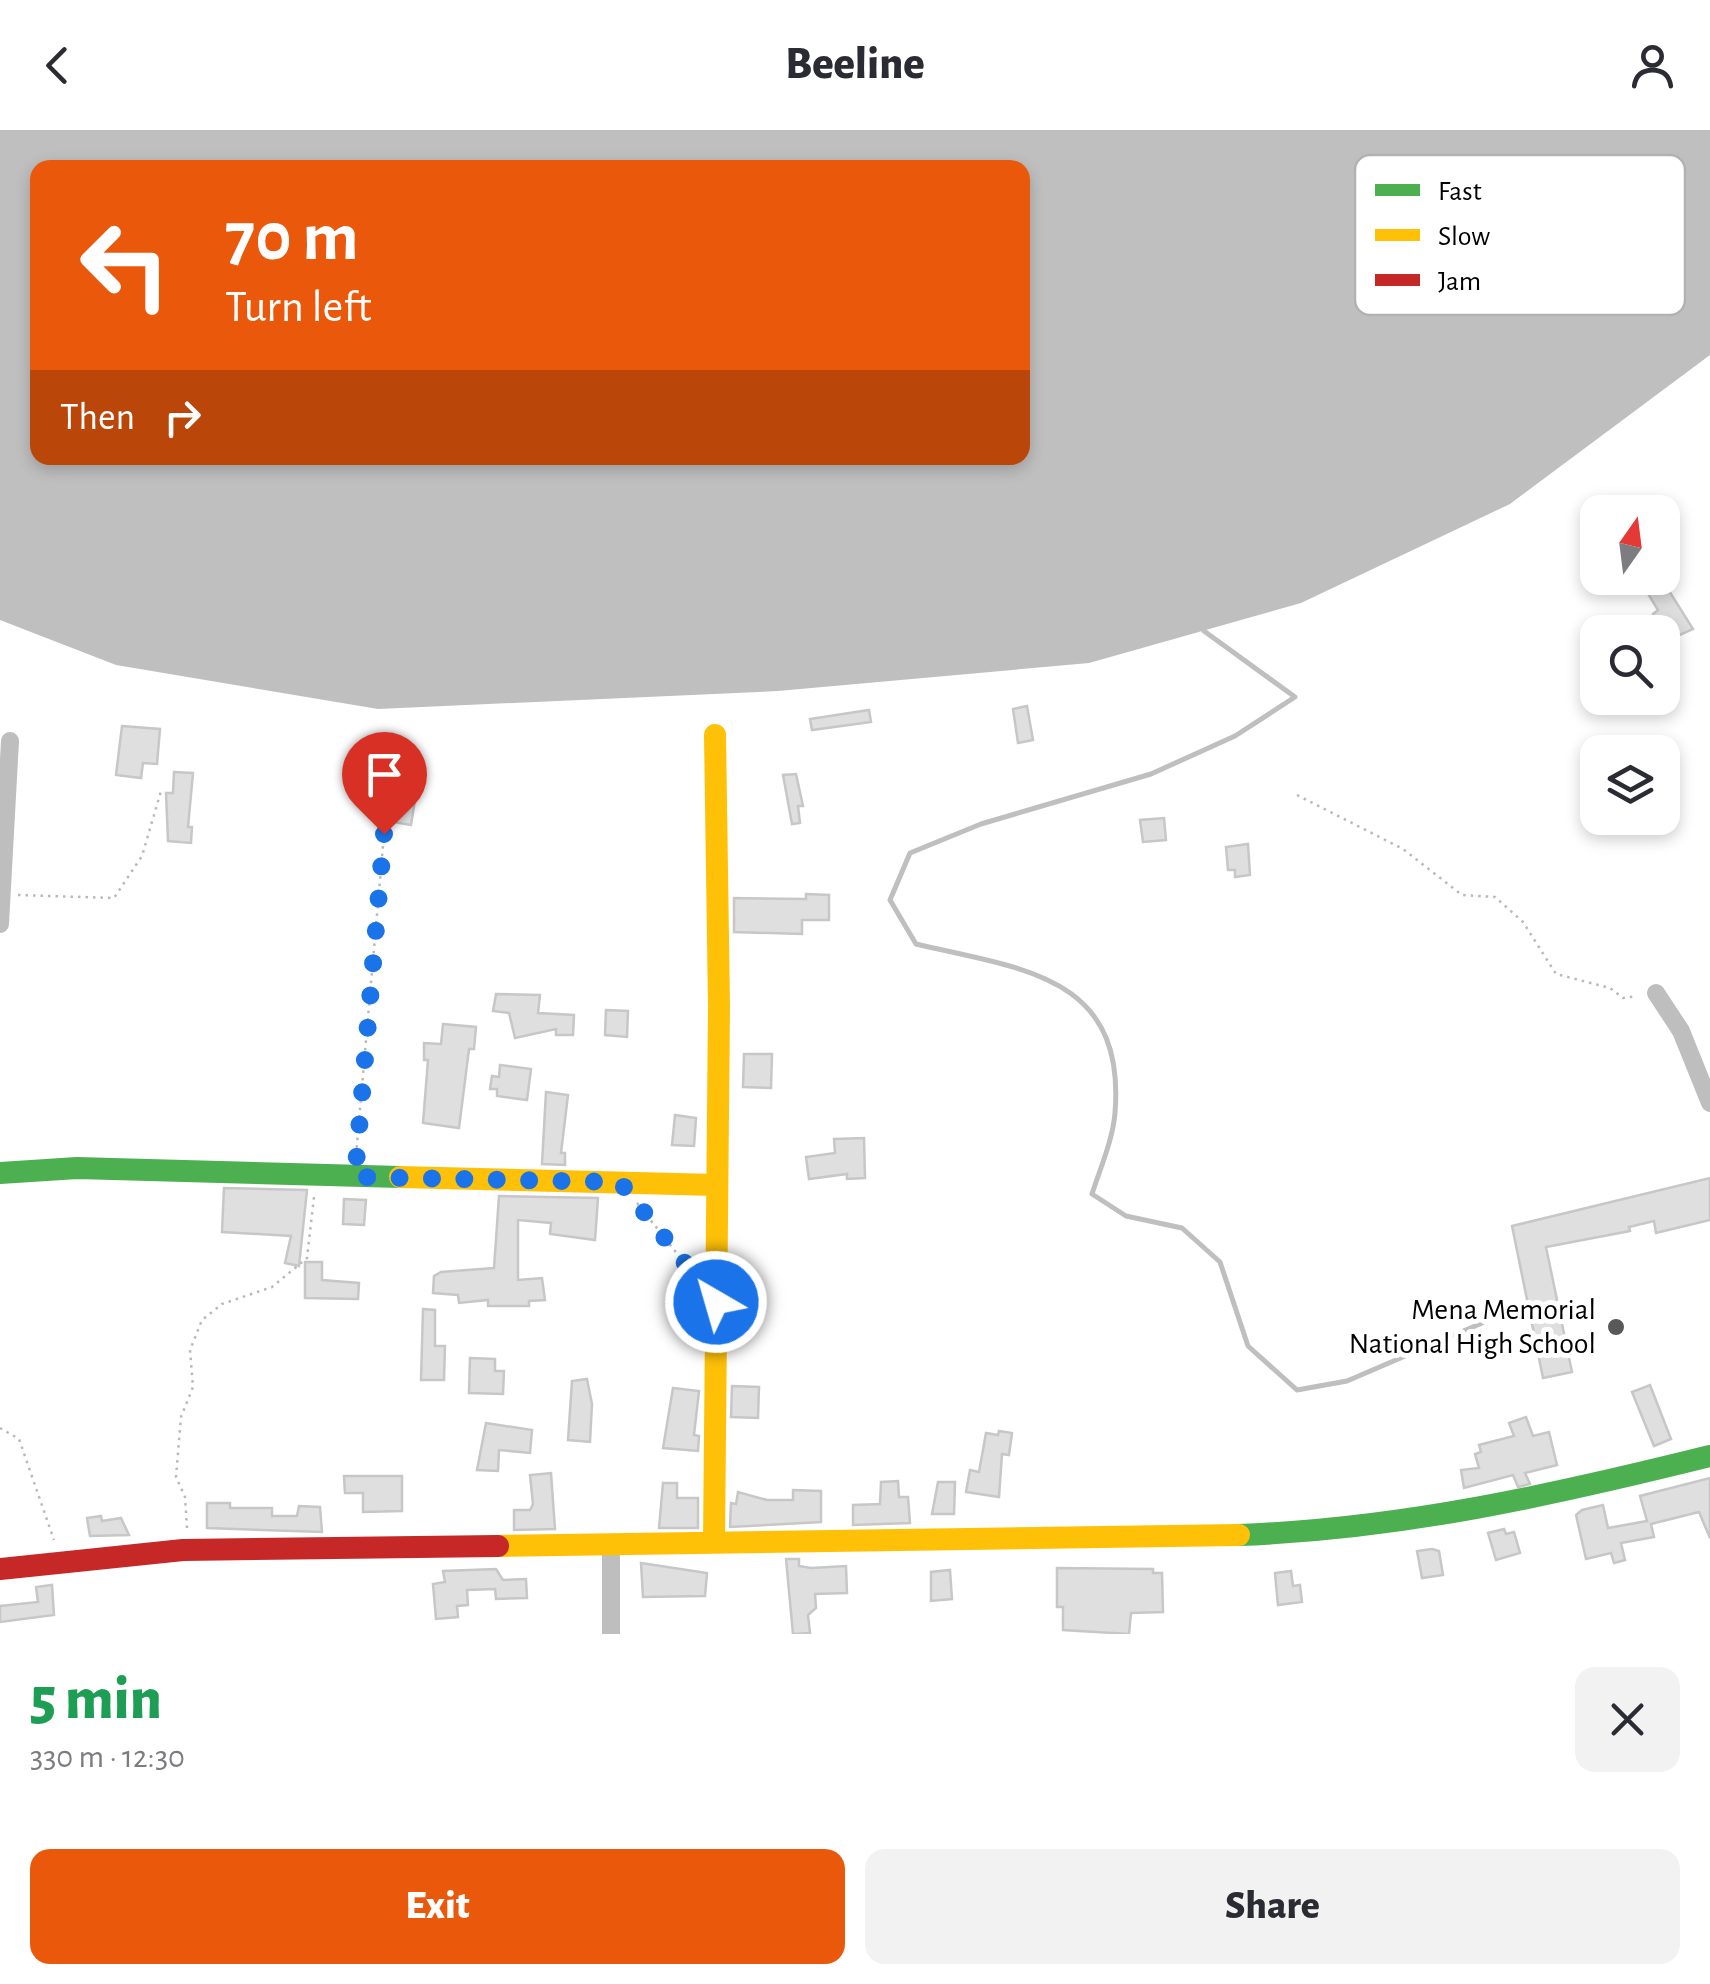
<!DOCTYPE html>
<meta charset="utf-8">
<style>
body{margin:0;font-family:"Alegreya Sans",sans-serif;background:#f2f2f3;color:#2b2b33;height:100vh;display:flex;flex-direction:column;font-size:38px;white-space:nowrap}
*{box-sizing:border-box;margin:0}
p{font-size:32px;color:#7c7c81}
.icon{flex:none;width:55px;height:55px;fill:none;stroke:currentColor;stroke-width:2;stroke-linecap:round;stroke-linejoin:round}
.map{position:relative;height:1504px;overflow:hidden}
.sheet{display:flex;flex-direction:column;background:#fff;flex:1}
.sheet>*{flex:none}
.guide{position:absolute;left:30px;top:30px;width:1000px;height:305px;border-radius:20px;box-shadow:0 5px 15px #0003;background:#ea580c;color:#fff;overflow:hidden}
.needle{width:65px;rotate:14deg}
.tools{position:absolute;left:1580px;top:365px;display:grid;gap:20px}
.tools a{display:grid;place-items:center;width:100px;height:100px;border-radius:20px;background:#fff;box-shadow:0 5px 15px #0003;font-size:50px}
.pin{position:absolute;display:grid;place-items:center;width:85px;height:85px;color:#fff;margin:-102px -42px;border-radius:50% 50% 50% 0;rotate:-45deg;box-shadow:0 0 10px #0007}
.pin .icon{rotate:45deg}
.me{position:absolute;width:110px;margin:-55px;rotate:322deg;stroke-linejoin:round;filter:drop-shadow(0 0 8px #0008)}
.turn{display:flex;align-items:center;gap:35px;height:210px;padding:0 30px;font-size:45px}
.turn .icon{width:130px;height:130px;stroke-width:2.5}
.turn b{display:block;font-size:70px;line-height:85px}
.then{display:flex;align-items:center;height:95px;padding:0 30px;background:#0003;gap:20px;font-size:38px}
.round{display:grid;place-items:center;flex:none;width:105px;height:105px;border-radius:20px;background:#f2f2f3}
.summary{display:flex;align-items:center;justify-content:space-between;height:170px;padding:0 30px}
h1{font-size:60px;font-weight:800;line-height:75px;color:#1e9e55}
.button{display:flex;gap:20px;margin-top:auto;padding:20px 30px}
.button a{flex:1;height:115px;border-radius:20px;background:#ea580c;color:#fff;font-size:40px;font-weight:800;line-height:115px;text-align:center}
.button a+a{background:#f2f2f3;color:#2b2b33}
header{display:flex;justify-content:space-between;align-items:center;height:130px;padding:0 30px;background:#fff;font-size:45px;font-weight:800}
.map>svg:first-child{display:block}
.water{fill:#bfbfbf;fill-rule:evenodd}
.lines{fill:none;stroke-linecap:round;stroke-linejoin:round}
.stream{stroke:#bfbfbf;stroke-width:5}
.building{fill:#dfdfdf;stroke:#c7c7c7;stroke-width:2.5}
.path{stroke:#b9b9b9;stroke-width:2.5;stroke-dasharray:2.5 5;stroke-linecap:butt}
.street{stroke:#bebebe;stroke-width:18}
.fast{stroke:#4caf50;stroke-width:22}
.slow{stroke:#ffc107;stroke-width:22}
.jam{stroke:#c62828;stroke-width:22}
.route{stroke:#1a73e8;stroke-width:18;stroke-dasharray:0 32.4}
.poi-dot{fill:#595959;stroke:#fff;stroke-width:4}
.labels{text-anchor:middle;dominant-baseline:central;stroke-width:10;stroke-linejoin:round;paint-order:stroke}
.poi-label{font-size:30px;fill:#000;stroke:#fff;text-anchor:end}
.key{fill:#fff;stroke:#b2b2b2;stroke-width:2.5}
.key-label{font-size:28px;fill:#000}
</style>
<header><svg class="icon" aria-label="back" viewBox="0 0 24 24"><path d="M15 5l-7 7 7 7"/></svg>Beeline<svg class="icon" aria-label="person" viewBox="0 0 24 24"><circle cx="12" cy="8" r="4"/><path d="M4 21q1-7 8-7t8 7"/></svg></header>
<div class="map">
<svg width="1710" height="1504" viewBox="0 0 1710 1504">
<rect width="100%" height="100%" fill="#fff"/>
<path class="water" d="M0 0H1710V225L1510 374 1301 473 1089 533 778 561 378 579 116 535 0 490ZM38 38H1022V328H38Z"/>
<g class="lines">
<path class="stream" d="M1204 501 1295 567 1235 606 1151 644 981 694 910 723 890 770 916 814C1022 839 1126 845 1115 983 1113 1009 1100 1039 1092 1064L1126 1086 1182 1098 1220 1132 1248 1216 1297 1260 1347 1251 1482 1193"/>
</g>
<g class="building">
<polygon points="1652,448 1661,448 1693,499 1662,513 1662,498 1653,484 1658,480 1642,454"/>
<polygon points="1027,576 1033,610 1018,613 1013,579"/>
<polygon points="869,580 871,592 812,600 810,589"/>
<polygon points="122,596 160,599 157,634 143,633 141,648 116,645"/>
<polygon points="174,642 193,643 188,697 192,697 191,713 168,711 166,663 173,663"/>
<polygon points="796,644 803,676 798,676 800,693 792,694 783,645"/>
<polygon points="382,658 416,664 411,695 377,689"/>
<polygon points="1164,688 1166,710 1143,712 1140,690"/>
<polygon points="1248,714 1250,745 1235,747 1235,740 1228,740 1226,717"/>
<polygon points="806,764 829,765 829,790 802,790 802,804 734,802 734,768 806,769"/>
<polygon points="496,864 540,865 538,883 574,885 573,905 556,905 556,899 515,908 509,883 493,881"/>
<polygon points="606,880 628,881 627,907 605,905"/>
<polygon points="443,894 476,897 474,919 469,919 459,998 423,993 428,930 424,930 424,913 441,914"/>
<polygon points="744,924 772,924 771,958 743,957"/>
<polygon points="500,935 531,939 527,970 497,966 497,959 490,959 492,946 499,947"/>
<polygon points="546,962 568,965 561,1023 565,1023 565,1035 542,1034"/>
<polygon points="675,985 696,988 694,1016 672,1015"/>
<polygon points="864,1008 865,1048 847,1049 847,1044 809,1049 806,1027 835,1023 834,1009"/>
<polygon points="1710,1048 1710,1090 1656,1103 1654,1091 1629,1097 1630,1101 1546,1117 1572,1242 1543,1248 1512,1096"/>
<polygon points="224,1058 307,1060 299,1136 285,1133 291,1106 222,1102"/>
<polygon points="499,1066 598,1068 595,1110 550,1104 551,1093 518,1090 518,1150 542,1148 545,1170 529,1171 529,1176 488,1176 488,1170 459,1173 458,1165 433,1163 434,1146 441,1142 494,1138"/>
<polygon points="344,1069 366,1070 364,1095 343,1094"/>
<polygon points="305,1132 322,1132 322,1150 359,1153 358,1169 305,1168"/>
<polygon points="733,1153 750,1158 750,1188 732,1189"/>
<polygon points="423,1179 435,1180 435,1216 445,1216 444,1250 421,1250"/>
<polygon points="470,1228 495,1229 495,1241 504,1241 503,1264 469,1263"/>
<polygon points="587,1249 592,1274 590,1312 568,1310 572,1251"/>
<polygon points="1650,1255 1671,1309 1654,1316 1632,1262"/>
<polygon points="732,1256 759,1257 758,1288 731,1287"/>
<polygon points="673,1258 699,1261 694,1305 699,1306 698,1321 663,1318"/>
<polygon points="1526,1287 1533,1306 1549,1302 1557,1335 1525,1343 1530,1354 1518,1357 1513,1345 1464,1358 1461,1340 1479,1338 1475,1324 1481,1322 1479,1315 1514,1306 1509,1293"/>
<polygon points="486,1293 532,1300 530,1323 499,1320 498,1341 477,1340"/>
<polygon points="999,1301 1012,1303 1009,1325 1002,1324 999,1367 966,1362 970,1340 979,1342 986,1303 998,1305"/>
<polygon points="551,1343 555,1399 514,1400 514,1380 530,1380 533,1374 530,1345"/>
<polygon points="344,1346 402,1346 402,1381 363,1382 363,1363 345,1363"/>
<polygon points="1710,1348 1710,1408 1699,1382 1651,1394 1654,1407 1621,1413 1625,1430 1614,1433 1611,1423 1586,1429 1576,1385 1582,1380 1603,1375 1608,1398 1647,1391 1640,1366"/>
<polygon points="898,1351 899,1367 908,1367 910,1393 853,1395 853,1375 880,1374 881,1352"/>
<polygon points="938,1352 955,1352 954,1384 932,1384"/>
<polygon points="663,1353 677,1353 677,1368 698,1368 698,1398 659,1398"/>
<polygon points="793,1360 821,1361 821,1392 730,1397 731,1373 736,1374 738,1362 767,1370 793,1370"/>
<polygon points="207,1373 230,1373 230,1378 272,1378 272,1386 297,1386 299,1376 320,1377 322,1402 207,1398"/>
<polygon points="101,1386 102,1391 121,1388 129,1405 90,1406 87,1388"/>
<polygon points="1504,1399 1506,1404 1514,1402 1520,1423 1496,1430 1488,1403"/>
<polygon points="1432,1419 1439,1421 1443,1445 1422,1448 1417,1421"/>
<polygon points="786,1429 799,1429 799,1436 811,1438 846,1436 847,1463 815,1464 816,1478 808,1485 810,1503 793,1504"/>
<polygon points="641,1433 707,1443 705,1466 643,1467"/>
<polygon points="1057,1438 1153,1439 1153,1443 1162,1443 1163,1482 1131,1483 1129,1504 1063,1500 1063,1477 1057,1477"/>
<polygon points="496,1439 503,1450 526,1449 527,1468 496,1469 495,1459 467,1460 468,1475 457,1476 458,1487 436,1489 433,1454 445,1452 443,1441"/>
<polygon points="950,1440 952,1469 931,1471 931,1442"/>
<polygon points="1291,1441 1293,1456 1300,1455 1302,1472 1278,1475 1275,1443"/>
<polygon points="52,1455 54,1485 0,1492 0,1476 38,1472 36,1457"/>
</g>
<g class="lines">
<g class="path">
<polyline points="1297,665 1403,719 1462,765 1495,767 1523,792 1556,844 1610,858 1623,868 1637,866"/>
<polyline points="18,765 114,768 142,726 161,661"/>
<polyline points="356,1025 384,704"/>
<polyline points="637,1073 694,1145"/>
<polyline points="0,1298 19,1309 54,1410"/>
<polyline points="187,1398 185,1367 176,1347 181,1287 193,1257 190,1220 202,1190 222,1174 272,1157 307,1128 314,1067"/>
</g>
<g class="street">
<polyline points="0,794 10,611"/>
<polyline points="1656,863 1681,901 1710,973"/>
<polyline points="611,1504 611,1414"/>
</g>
<g class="fast">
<polyline points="0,1043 77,1038 400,1047"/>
<path d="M1239 1405C1401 1399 1553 1365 1710 1326"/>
</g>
<g class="slow">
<polyline points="400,1047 716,1055"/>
<polyline points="714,1412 719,876 715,605"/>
<polyline points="498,1416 1239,1405"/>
</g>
<polyline class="jam" points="0,1439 183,1420 498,1416"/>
</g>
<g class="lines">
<polyline class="route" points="384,704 355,1047 620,1052 716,1172"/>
</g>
<circle class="poi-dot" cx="1616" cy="1197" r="10"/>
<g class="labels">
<g class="poi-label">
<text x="1596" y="1180">Mena Memorial<tspan x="1596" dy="34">National High School</tspan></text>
</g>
</g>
<rect x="1355" y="25" width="330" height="160" rx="15" class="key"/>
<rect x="1375" y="54" width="45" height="12" fill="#4caf50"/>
<rect x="1375" y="99" width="45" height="12" fill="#ffc107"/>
<rect x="1375" y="144" width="45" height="12" fill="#c62828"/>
<g class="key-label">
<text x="1438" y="70">Fast</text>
<text x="1438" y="115">Slow</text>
<text x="1438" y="160">Jam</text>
</g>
</svg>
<div class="tools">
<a><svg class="needle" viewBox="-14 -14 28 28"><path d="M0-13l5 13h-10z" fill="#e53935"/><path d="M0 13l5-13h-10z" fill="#7c7c81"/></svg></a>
<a><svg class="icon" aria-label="search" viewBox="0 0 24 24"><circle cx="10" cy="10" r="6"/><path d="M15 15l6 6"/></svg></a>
<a><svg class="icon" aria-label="layers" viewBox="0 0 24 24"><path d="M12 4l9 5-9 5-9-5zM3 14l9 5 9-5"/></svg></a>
</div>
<div class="pin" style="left:384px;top:704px;background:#d93025"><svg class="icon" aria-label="arrive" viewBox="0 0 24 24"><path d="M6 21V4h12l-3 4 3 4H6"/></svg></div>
<svg class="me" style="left:716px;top:1172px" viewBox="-20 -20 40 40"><circle r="17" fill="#1a73e8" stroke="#fff" stroke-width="3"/><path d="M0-11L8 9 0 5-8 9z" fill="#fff"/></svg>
<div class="guide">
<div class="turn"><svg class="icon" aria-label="left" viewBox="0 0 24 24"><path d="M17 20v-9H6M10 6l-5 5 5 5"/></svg><div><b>70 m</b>Turn left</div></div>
<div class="then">Then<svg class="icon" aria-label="right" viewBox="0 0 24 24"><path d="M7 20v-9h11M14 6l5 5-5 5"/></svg></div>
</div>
</div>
<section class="sheet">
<div class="summary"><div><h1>5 min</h1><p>330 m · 12:30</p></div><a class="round"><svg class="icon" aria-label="close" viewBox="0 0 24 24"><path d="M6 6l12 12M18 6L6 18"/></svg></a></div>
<div class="button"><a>Exit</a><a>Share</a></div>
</section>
